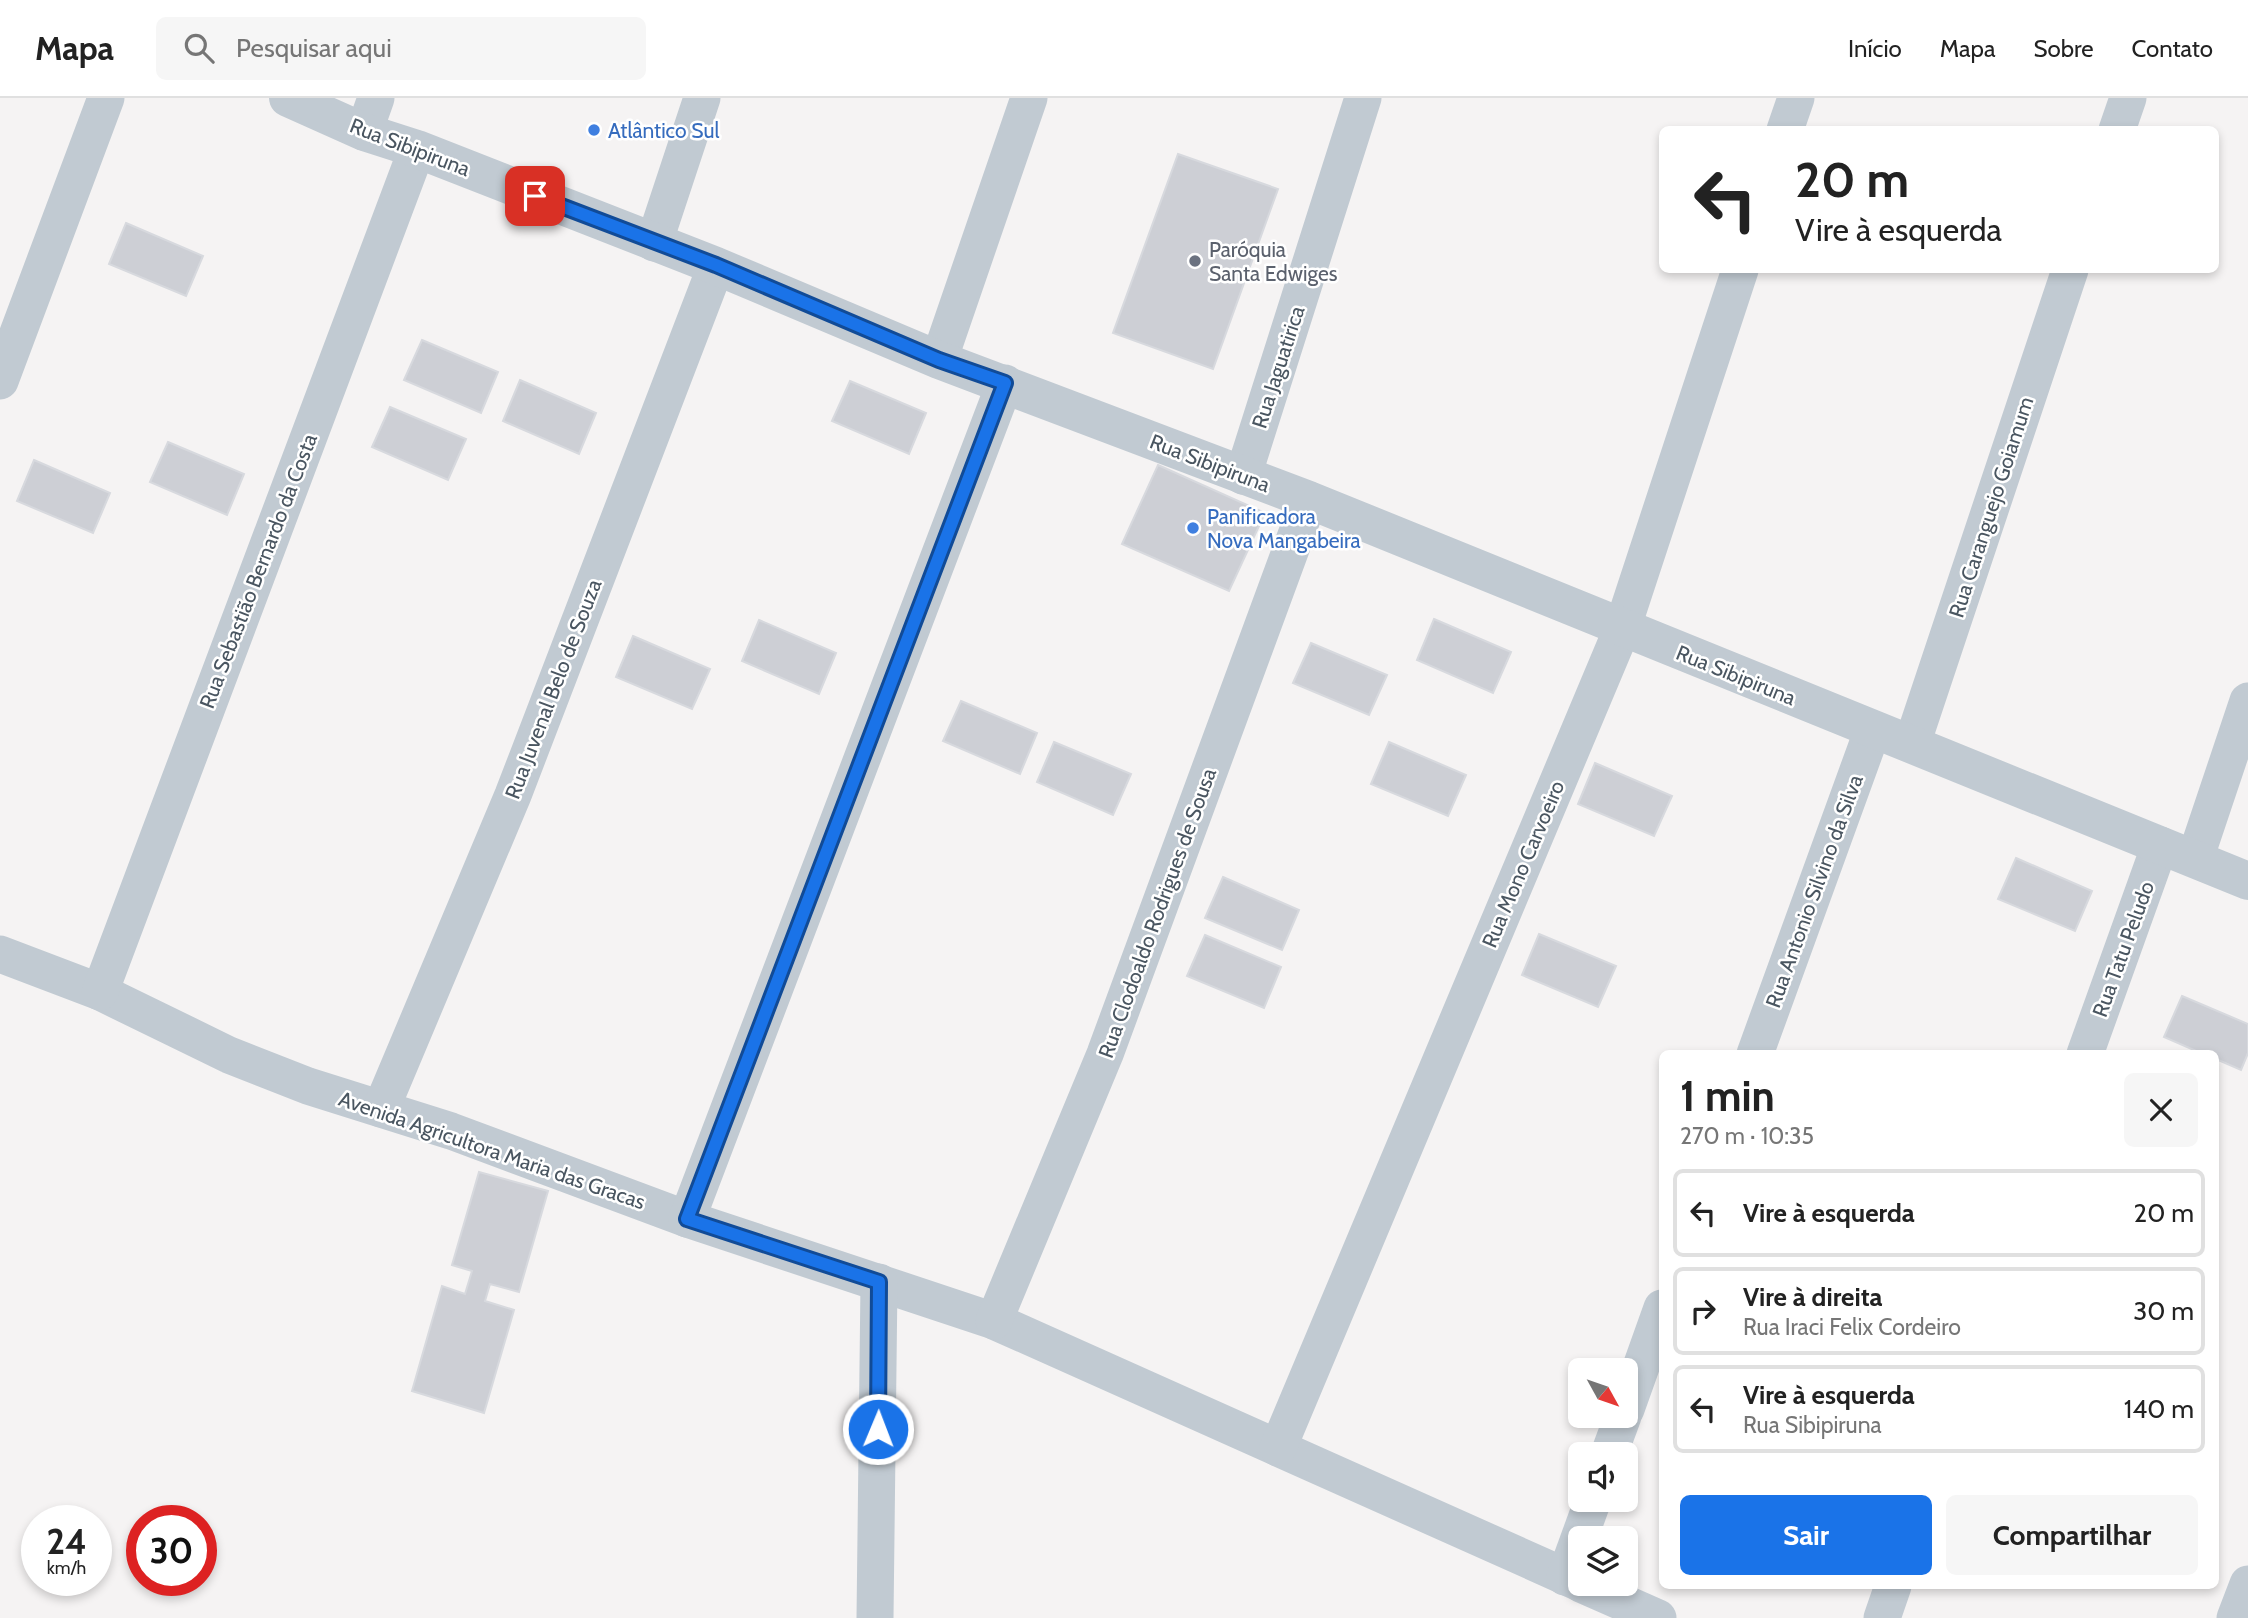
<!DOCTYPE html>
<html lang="pt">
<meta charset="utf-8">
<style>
body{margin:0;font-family:Cabin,sans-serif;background:#f6f6f6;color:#222;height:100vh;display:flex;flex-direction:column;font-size:26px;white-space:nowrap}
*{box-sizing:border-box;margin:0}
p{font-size:23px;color:#767676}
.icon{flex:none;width:38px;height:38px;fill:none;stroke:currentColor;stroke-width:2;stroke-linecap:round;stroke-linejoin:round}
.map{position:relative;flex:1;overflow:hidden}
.side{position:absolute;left:1659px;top:952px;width:560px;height:539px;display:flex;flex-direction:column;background:#fff;border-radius:10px;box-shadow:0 4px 10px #0003}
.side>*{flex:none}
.banner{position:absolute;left:1659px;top:28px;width:560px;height:147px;border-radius:10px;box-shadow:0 4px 10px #0003;background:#fff;color:#222;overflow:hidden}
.needle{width:46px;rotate:130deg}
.fabs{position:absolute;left:1568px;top:1260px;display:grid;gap:14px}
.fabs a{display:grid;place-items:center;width:70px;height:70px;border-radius:10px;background:#fff;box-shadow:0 4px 10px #0003;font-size:35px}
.speed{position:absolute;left:21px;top:1407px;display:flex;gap:14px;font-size:35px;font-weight:700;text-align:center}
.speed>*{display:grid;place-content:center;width:91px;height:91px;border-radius:50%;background:#fff;box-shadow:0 4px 10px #0003;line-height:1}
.speed small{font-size:18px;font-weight:400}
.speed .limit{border:10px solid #d22;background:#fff;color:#111}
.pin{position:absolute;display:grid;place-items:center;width:60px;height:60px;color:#fff;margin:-30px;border-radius:14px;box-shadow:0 4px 10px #0006}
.me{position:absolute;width:77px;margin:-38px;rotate:1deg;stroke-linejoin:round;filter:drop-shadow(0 0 5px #0008)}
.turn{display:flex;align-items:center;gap:24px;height:147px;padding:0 21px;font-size:32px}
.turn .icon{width:91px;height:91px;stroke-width:2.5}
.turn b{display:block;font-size:49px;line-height:60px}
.round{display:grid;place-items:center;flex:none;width:74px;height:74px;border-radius:10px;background:#f6f6f6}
.head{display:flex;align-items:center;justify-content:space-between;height:119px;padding:0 21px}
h1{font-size:42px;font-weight:700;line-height:52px}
.button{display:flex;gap:14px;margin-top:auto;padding:14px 21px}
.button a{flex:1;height:80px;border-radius:10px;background:#1a73e8;color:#fff;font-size:28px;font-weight:700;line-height:80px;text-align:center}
.button a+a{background:#f6f6f6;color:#222}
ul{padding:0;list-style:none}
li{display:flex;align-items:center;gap:21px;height:88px;margin:0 14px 10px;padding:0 7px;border:4px solid #e0e0e0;border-radius:10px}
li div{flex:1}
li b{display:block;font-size:26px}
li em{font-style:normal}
header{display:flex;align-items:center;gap:42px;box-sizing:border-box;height:98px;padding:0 35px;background:#fff;border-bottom:2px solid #e0e0e0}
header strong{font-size:33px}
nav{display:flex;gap:38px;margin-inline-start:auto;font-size:24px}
.search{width:490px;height:63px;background:#f6f6f6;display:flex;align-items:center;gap:18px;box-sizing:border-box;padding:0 24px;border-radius:10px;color:#767676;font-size:26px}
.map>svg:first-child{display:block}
.building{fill:#cdcfd5;stroke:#d7d9de;stroke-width:2}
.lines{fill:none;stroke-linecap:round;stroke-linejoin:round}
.minor{stroke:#c1cad2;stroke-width:37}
.tertiary{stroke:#c1cad2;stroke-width:38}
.route-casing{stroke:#114b97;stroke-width:18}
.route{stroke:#1a73e8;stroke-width:12}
.shop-dot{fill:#3f7fe0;stroke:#fff;stroke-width:2.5}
.worship-dot{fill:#6b7280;stroke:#fff;stroke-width:2.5}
.labels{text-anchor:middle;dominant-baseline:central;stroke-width:5;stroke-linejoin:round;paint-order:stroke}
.shop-label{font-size:21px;fill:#366cbe;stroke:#fff;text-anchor:start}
.street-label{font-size:21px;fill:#4a5661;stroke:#fff}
.worship-label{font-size:21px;fill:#5b616d;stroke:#fff;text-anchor:start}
</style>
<header>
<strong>Mapa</strong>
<div class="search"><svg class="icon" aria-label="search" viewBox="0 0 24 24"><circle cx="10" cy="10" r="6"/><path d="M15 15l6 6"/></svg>Pesquisar aqui</div>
<nav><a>Início</a><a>Mapa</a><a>Sobre</a><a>Contato</a></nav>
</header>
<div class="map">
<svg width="2248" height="1520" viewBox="0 0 2248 1520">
<rect width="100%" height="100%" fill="#f5f3f3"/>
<g class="building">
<polygon points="1178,56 1278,91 1213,271 1113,235"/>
<polygon points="126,125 203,158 186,198 109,166"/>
<polygon points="422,242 498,274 481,315 404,282"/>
<polygon points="520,282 596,315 579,356 503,323"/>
<polygon points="850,283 926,315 909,356 832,323"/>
<polygon points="390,309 466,341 448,382 372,349"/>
<polygon points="168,344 244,376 227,417 150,384"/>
<polygon points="34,362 110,395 93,435 17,403"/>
<polygon points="1158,367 1265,415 1229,493 1122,446"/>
<polygon points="1434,521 1511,554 1493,595 1417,562"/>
<polygon points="759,522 836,555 819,596 742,563"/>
<polygon points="633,538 710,571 692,611 616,579"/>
<polygon points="1311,545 1387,577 1369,617 1293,585"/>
<polygon points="961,603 1037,635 1020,676 943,643"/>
<polygon points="1054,644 1131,676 1113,717 1037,684"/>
<polygon points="1389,644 1466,677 1448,718 1371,686"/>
<polygon points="1595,665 1672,698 1654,738 1578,706"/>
<polygon points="2016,760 2092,793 2075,833 1998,801"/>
<polygon points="1223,779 1299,812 1282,852 1205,820"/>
<polygon points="1539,836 1616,868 1598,909 1522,877"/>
<polygon points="1205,837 1281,869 1264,910 1187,878"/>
<polygon points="2182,898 2248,926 2248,955 2241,972 2216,961 2216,956 2203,956 2164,939"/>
<polygon points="479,1074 548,1093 519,1194 490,1186 485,1203 514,1212 484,1315 412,1293 442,1188 465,1196 472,1173 452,1167"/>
</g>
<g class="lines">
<g class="minor">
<polyline points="1785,32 1796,0"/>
<polyline points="2117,32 2128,0"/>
<polyline points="364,34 376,0"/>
<polyline points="654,145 702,0"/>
<polyline points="939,262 1029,0"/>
<polyline points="0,283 106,0"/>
<polyline points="1243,378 1363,0"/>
<polyline points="1912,646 2070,172"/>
<polyline points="2195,761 2248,603"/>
<polyline points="0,856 100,894 229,957 308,988 451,1033 687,1121 994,1223 1580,1485"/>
<polyline points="100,894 417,51"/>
<polyline points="1755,956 1873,631"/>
<polyline points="2085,956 2160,747"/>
<polyline points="381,1011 513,697 716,168"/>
<polyline points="687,1121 1005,285"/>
<polyline points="994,1223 1105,956 1309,402"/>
<polyline points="1626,1311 1662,1210"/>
<polyline points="1278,1350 1622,531 1740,172"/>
<polyline points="1609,1356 1623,1318"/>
<polyline points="1565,1479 1593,1402"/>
<polyline points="1581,1486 1658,1520"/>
<polyline points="875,1520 879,1184"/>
<polyline points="1882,1520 1893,1488"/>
<polyline points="2235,1520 2248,1486"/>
</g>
<polyline class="tertiary" points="288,0 364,34 417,51 716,168 939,262 1309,402 2248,783"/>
</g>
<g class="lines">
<g class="route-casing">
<polyline id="route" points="535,98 716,167 939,262 1005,285 687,1121 879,1184 878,1331"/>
</g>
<use href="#route" class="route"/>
</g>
<g class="shop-dot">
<circle cx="594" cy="32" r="7"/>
<circle cx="1193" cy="430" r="7"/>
</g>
<circle class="worship-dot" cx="1195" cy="163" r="7"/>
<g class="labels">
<g class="shop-label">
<text x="608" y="32">Atlântico Sul</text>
<text x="1207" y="418">Panificadora<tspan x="1207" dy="24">Nova Mangabeira</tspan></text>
</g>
<g class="street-label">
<text transform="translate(410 49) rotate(21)">Rua Sibipiruna</text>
<text transform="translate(1278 269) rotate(-72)">Rua Jaguatirica</text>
<text transform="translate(1210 365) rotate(21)">Rua Sibipiruna</text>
<text transform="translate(1991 409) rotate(-72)">Rua Caranguejo Goiamum</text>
<text transform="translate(258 473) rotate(-69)">Rua Sebastião Bernardo da Costa</text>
<text transform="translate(1736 577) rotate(22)">Rua Sibipiruna</text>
<text transform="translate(553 591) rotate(-69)">Rua Juvenal Belo de Souza</text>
<text transform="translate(1523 766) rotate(-67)">Rua Mono Carvoeiro</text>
<text transform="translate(1814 793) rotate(-70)">Rua Antonio Silvino da Silva</text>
<text transform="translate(1157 815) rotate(-70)">Rua Clodoaldo Rodrigues de Sousa</text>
<text transform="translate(2123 851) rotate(-70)">Rua Tatu Peludo</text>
<text transform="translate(492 1052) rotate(19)">Avenida Agricultora Maria das Gracas</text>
</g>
<g class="worship-label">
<text x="1209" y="151">Paróquia<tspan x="1209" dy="24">Santa Edwiges</tspan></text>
</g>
</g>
</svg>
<div class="fabs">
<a><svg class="needle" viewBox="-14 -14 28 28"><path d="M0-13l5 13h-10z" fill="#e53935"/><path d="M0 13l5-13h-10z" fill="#767676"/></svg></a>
<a><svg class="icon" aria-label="sound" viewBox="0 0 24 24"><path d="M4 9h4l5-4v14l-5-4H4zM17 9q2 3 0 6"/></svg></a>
<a><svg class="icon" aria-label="layers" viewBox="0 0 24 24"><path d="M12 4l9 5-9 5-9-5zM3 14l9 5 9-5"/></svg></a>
</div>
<div class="speed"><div>24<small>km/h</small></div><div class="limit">30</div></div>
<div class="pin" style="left:535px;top:98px;background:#d93025"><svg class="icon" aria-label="arrive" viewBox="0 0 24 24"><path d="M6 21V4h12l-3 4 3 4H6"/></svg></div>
<svg class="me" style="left:878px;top:1331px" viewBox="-20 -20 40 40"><circle r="17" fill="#1a73e8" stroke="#fff" stroke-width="3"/><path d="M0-11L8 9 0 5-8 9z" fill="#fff"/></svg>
<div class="banner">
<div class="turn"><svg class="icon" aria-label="left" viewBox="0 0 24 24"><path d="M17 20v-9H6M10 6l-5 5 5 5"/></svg><div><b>20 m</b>Vire à esquerda</div></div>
</div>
<section class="side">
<div class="head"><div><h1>1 min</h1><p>270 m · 10:35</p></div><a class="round"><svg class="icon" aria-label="close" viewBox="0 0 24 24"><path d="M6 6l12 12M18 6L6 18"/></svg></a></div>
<ul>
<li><svg class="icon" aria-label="left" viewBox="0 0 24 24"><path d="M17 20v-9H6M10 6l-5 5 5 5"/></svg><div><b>Vire à esquerda</b></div><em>20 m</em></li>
<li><svg class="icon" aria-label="right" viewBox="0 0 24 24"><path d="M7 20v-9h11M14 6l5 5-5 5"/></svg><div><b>Vire à direita</b><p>Rua Iraci Felix Cordeiro</p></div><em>30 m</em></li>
<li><svg class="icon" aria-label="left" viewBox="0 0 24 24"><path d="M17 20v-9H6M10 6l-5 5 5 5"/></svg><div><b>Vire à esquerda</b><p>Rua Sibipiruna</p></div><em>140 m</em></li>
</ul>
<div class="button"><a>Sair</a><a>Compartilhar</a></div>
</section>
</div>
